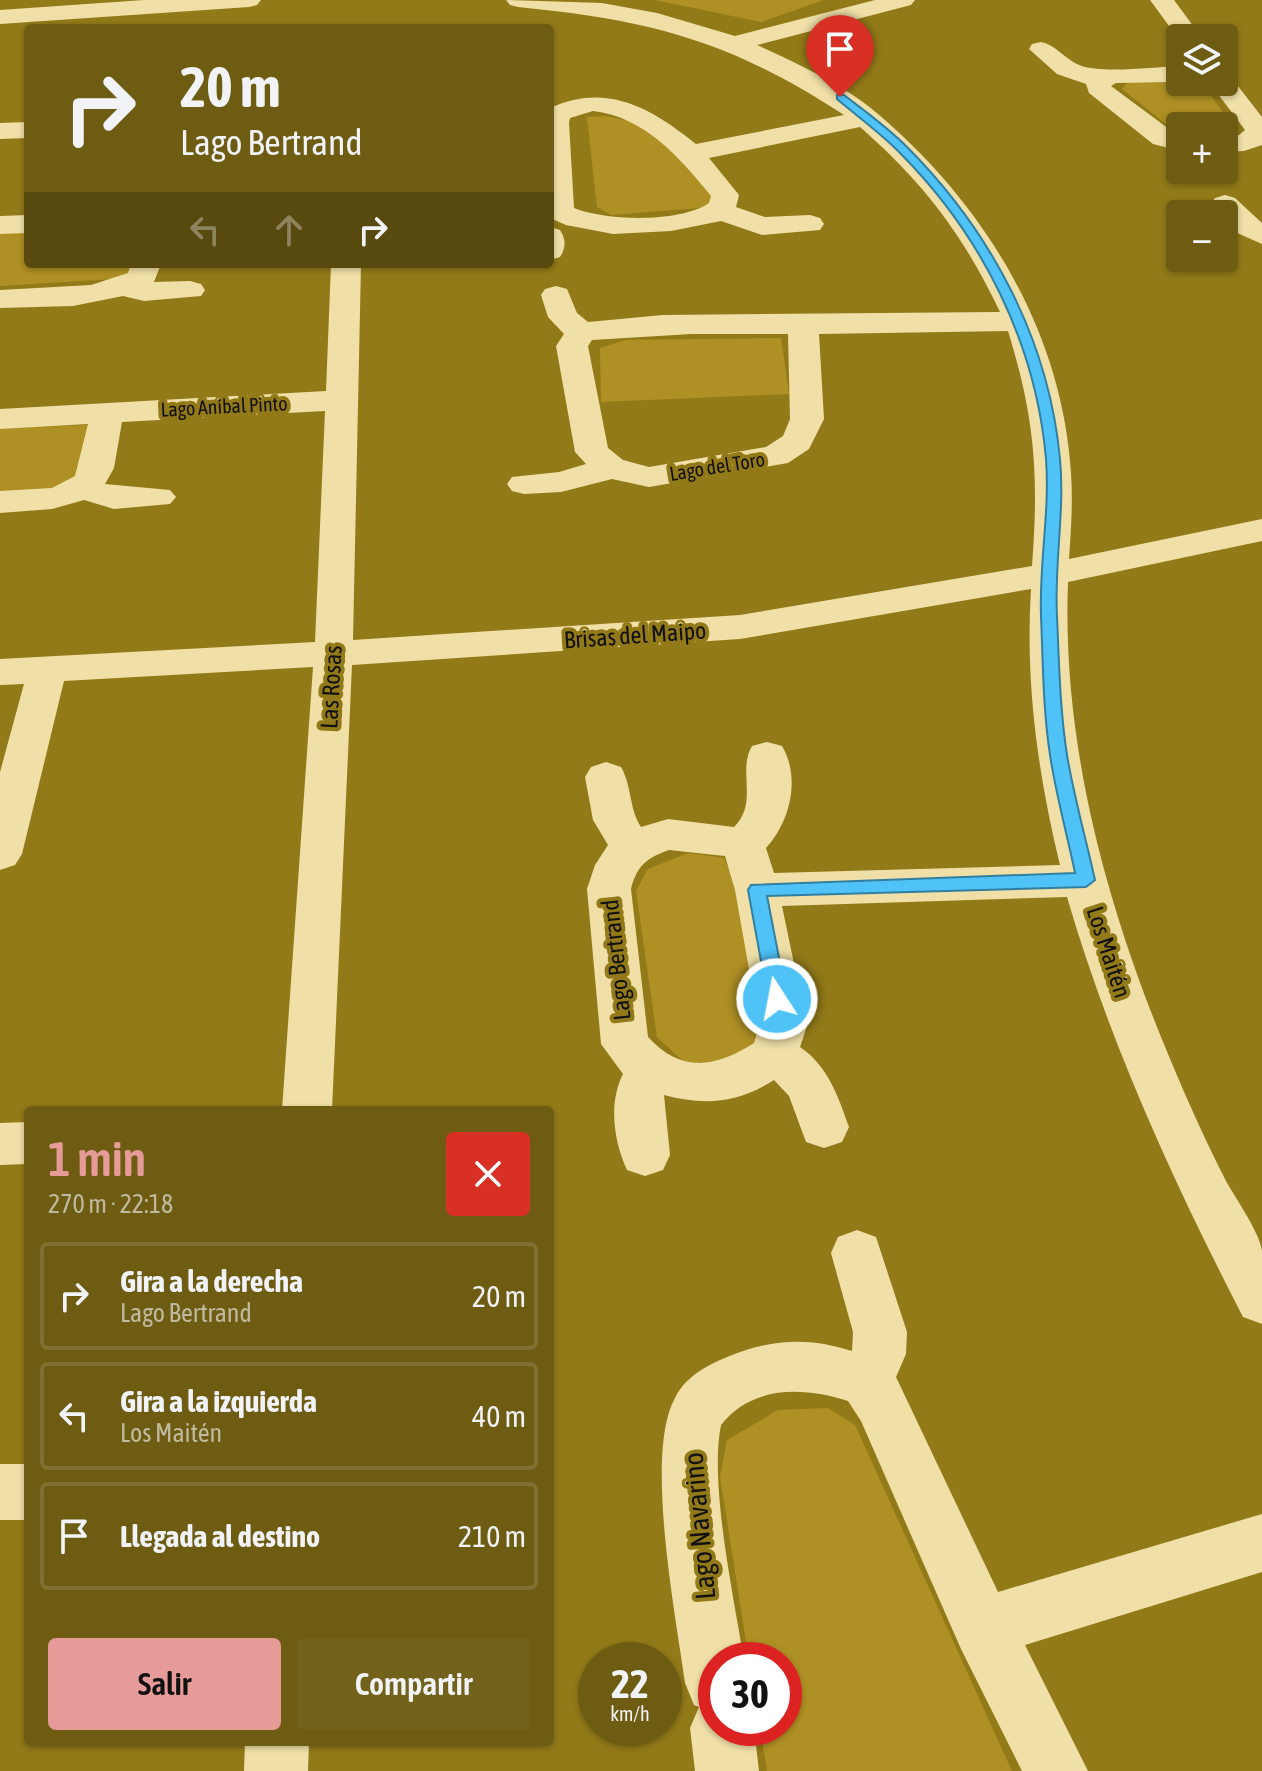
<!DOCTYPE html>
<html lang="es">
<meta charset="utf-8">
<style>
body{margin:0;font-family:"Asap Condensed",sans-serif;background:#73621b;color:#f1f3f6;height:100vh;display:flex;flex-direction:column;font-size:30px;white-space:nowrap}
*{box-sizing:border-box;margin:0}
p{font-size:26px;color:#bfba9f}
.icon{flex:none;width:44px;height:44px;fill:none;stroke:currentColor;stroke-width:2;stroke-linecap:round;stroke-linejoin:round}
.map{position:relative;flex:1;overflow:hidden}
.panel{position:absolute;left:24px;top:1106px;width:530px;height:640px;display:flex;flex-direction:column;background:#6e5c12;border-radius:8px;box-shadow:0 2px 6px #0004}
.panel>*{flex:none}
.guide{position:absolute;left:24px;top:24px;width:530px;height:244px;border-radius:8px;box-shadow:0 2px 6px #0004;background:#6e5c12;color:#f1f3f6;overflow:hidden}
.controls{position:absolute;left:1166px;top:24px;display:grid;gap:16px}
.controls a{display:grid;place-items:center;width:72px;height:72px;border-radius:8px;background:#6e5c12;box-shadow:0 2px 6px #0004;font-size:40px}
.speed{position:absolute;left:578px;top:1642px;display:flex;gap:16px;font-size:40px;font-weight:700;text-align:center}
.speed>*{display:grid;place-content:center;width:104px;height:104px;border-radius:50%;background:#6e5c12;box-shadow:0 2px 6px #0004;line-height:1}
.speed small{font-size:20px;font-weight:400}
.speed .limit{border:12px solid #d22;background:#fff;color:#111}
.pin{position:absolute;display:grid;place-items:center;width:68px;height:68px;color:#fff;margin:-82px -34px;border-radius:50% 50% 50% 0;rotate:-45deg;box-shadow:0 0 8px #0007}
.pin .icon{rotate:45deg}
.me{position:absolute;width:88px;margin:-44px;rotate:349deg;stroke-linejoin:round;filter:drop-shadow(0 0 6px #0008)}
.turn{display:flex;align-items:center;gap:28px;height:168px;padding:0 24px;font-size:36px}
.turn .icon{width:104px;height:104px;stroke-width:2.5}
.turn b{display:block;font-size:56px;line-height:68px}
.lanes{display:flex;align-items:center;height:76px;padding:0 24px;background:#0003;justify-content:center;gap:40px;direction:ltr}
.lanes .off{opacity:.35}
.round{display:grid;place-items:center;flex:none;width:84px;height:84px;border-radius:8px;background:#73621b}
.overview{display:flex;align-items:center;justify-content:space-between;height:136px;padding:0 24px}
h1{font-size:48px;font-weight:600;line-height:60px;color:#e69b98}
.button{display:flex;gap:16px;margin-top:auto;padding:16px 24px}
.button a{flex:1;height:92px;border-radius:8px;background:#e69b98;color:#111;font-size:32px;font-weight:600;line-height:92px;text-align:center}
.button a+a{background:#73621b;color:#f1f3f6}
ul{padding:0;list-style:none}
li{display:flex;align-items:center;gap:24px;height:108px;margin:0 16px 12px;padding:0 8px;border:4px solid #807132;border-radius:8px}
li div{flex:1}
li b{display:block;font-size:30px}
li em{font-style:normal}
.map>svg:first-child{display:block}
.green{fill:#af9024}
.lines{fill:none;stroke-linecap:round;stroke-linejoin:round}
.minor{fill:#f0e0a8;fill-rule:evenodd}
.route{fill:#4fc3f7;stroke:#337fa1;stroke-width:2}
.labels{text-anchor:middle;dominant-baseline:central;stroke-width:8;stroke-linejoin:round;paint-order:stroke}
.far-street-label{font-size:20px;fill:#111;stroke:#937a18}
.street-label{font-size:24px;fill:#111;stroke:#937a18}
.near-street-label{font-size:28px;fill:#111;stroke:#937a18}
</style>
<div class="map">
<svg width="1262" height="1771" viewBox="0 0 1262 1771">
<rect width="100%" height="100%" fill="#937a18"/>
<g class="green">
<polygon points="655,0 824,0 761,22"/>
<polygon points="1128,82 1192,84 1207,90 1235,129 1224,134 1224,126 1180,126 1180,133 1176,132 1122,89"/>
<polygon points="606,116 634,122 691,160 723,206 611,215 597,207 587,117"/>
<polygon points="28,229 28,264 133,264 130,278 0,286 0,231"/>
<polygon points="781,338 789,394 601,402 600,348 626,340"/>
<polygon points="92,425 79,487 0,492 0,428"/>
<path d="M688 853 724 858 746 905 767 1033C742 1065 725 1066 686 1064L657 1037 636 891 648 869Z"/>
<polygon points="828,1408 855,1425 1012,1771 767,1771 760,1728 784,1728 784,1660 749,1660 720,1477 727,1440 778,1410"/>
</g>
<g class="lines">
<g class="minor">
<polygon points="144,0 261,0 257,5 249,7 0,24 0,10"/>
<path d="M506 0 602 3 657 13 735 36 875 0H915L911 5 757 45C798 64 844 85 878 114 985 205 1062 331 1071 473 1073 502 1071 530 1069 559L1262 519V541L1068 582C1062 738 1103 893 1161 1037 1181 1086 1202 1134 1226 1181 1236 1199 1260 1233 1262 1251 1262 1275 1262 1301 1262 1324L1243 1317C1173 1181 1110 1044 1067 897L782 906 807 1026 800 1047C828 1066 838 1096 849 1127L842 1142 824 1148 806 1142 789 1096 774 1080C738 1103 705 1106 664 1095L670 1155 663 1170 645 1176 627 1170C614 1142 608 1103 623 1074L601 1044 587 889 595 865 608 845 593 820 585 777 591 767 606 762 621 767C632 786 629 809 641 827L668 819 734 827C759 803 737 771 752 746L767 742 782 746C801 778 790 822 766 848L774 873 1060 865C1038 775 1025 682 1031 589L740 639 352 665 332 1110H282L313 667 64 681 22 854 15 865 0 870V772L24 684 0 685V659L315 642 325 411 122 422 114 468 105 484 170 490 176 497 170 504 114 509 84 500 52 509 0 513V491L52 488 75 476 88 424 0 429V409L326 391 331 264H361L353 640 740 615 1032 566C1039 474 1035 419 1008 331L819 334 824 419 809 449 788 463 649 487 612 479 561 492 524 494 512 491 507 484 512 477 559 472 586 464 575 452 556 346 564 334 548 317 541 295 545 289 556 286 567 289 577 313 588 322 663 315 1000 312C964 236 924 183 860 127L709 158 739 195 736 207 765 217 810 215 820 218 824 224 820 230 762 235 721 221 671 231 613 234 566 225 550 218V108C607 82 651 108 696 144L844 115C731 41 651 20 518 7L510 5ZM593 111C645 117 680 158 711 196L709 203C680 223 606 221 574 208L569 123 570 118ZM691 334H788L790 419 783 436 766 447 649 467 623 460 608 448 588 346 592 340ZM669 850 725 856 735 890 759 1026 754 1043C715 1068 681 1073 648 1037L631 889C637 865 647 858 669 850Z"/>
<polygon points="1150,0 1174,0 1202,38 1180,38 1180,41"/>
<path d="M1041 42C1056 45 1065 59 1079 65 1102 74 1152 67 1180 66V82L1116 83 1111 86 1173 132 1180 134V151L1153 144 1089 93 1086 84 1057 74 1029 49 1032 44Z"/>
<polygon points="1224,75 1231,77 1262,117 1262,145 1244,151 1224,152 1224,136 1239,135 1245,130 1209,82 1224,82"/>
<polygon points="28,122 28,138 0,139 0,123"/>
<polygon points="1225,195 1235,198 1262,223 1262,244 1235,232 1224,220 1224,214 1219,214 1211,204 1215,198"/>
<polygon points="28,215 28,233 0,234 0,216"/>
<path d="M550 227 560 230C566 239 566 248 560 257L550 260Z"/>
<polygon points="131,264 161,264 154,282 190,281 201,284 205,290 201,296 144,301 123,296 73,306 0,308 0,290 91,285 128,273"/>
<polygon points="28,1122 28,1164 0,1165 0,1123"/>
<path d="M857 1230 876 1237 907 1332 906 1354 896 1377 998 1592 1262 1514V1572L1025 1645 1088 1771H1022L961 1649 861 1421 848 1401C804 1387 752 1385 721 1425 709 1483 734 1598 744 1660H716V1728H754L759 1771H695L690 1728 699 1707 694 1705 685 1683C676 1616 644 1454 675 1398 686 1375 710 1364 732 1355 774 1339 809 1337 852 1351L853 1332 831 1253 838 1237Z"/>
<rect x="0" y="1464" width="28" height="56"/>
<polygon points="245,1742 309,1742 308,1771 244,1771"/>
</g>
</g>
<path class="route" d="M837 95H844C866 112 890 129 909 149 992 233 1049 341 1060 459 1065 511 1054 564 1057 616 1059 662 1060 710 1067 755 1074 797 1086 839 1095 880L1086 887 767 896 787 999 784 1004H771L768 999 748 890 751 885 1075 873C1067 834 1056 795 1050 755 1043 710 1043 662 1041 616 1039 564 1050 511 1046 459 1036 343 982 236 901 154 882 134 858 117 837 99Z"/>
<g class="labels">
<g class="far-street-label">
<text transform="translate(224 406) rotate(-3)">Lago Aníbal Pinto</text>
<text transform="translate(717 466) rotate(-9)">Lago del Toro</text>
</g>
<g class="street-label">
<text transform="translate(635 635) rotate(-4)">Brisas del Maipo</text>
<text transform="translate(331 687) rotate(-87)">Las Rosas</text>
<text transform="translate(1109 952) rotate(72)">Los Maitén</text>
<text transform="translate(616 960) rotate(-96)">Lago Bertrand</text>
</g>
<g class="near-street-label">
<text transform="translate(699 1526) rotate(-95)">Lago Navarino</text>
</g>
</g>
</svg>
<div class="controls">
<a><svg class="icon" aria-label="layers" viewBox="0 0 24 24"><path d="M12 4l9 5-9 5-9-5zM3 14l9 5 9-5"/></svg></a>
<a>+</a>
<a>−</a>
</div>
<div class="speed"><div>22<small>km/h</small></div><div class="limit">30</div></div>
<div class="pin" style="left:840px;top:97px;background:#d93025"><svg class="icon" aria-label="arrive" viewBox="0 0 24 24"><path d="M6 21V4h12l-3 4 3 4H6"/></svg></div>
<svg class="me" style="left:777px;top:999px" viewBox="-20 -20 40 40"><circle r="17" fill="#4fc3f7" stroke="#fff" stroke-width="3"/><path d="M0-11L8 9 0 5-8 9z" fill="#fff"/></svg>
<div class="guide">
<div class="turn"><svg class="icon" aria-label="right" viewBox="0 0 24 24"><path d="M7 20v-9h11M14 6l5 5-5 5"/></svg><div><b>20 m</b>Lago Bertrand</div></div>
<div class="lanes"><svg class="icon off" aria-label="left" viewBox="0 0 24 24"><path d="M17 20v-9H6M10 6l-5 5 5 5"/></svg><svg class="icon off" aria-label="ahead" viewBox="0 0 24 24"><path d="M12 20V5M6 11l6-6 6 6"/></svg><svg class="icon" aria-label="right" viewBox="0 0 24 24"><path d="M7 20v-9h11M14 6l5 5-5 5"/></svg></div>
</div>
<section class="panel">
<div class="overview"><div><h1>1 min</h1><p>270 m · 22:18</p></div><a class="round" style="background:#d93025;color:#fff"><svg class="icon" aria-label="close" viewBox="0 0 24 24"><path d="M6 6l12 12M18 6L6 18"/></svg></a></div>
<ul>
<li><svg class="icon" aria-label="right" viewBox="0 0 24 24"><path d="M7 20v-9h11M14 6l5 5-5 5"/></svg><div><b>Gira a la derecha</b><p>Lago Bertrand</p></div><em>20 m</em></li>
<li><svg class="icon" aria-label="left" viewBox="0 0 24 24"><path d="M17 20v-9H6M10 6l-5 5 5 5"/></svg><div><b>Gira a la izquierda</b><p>Los Maitén</p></div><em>40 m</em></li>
<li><svg class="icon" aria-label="arrive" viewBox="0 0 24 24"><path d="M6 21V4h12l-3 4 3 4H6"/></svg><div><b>Llegada al destino</b></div><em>210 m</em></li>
</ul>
<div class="button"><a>Salir</a><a>Compartir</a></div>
</section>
</div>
